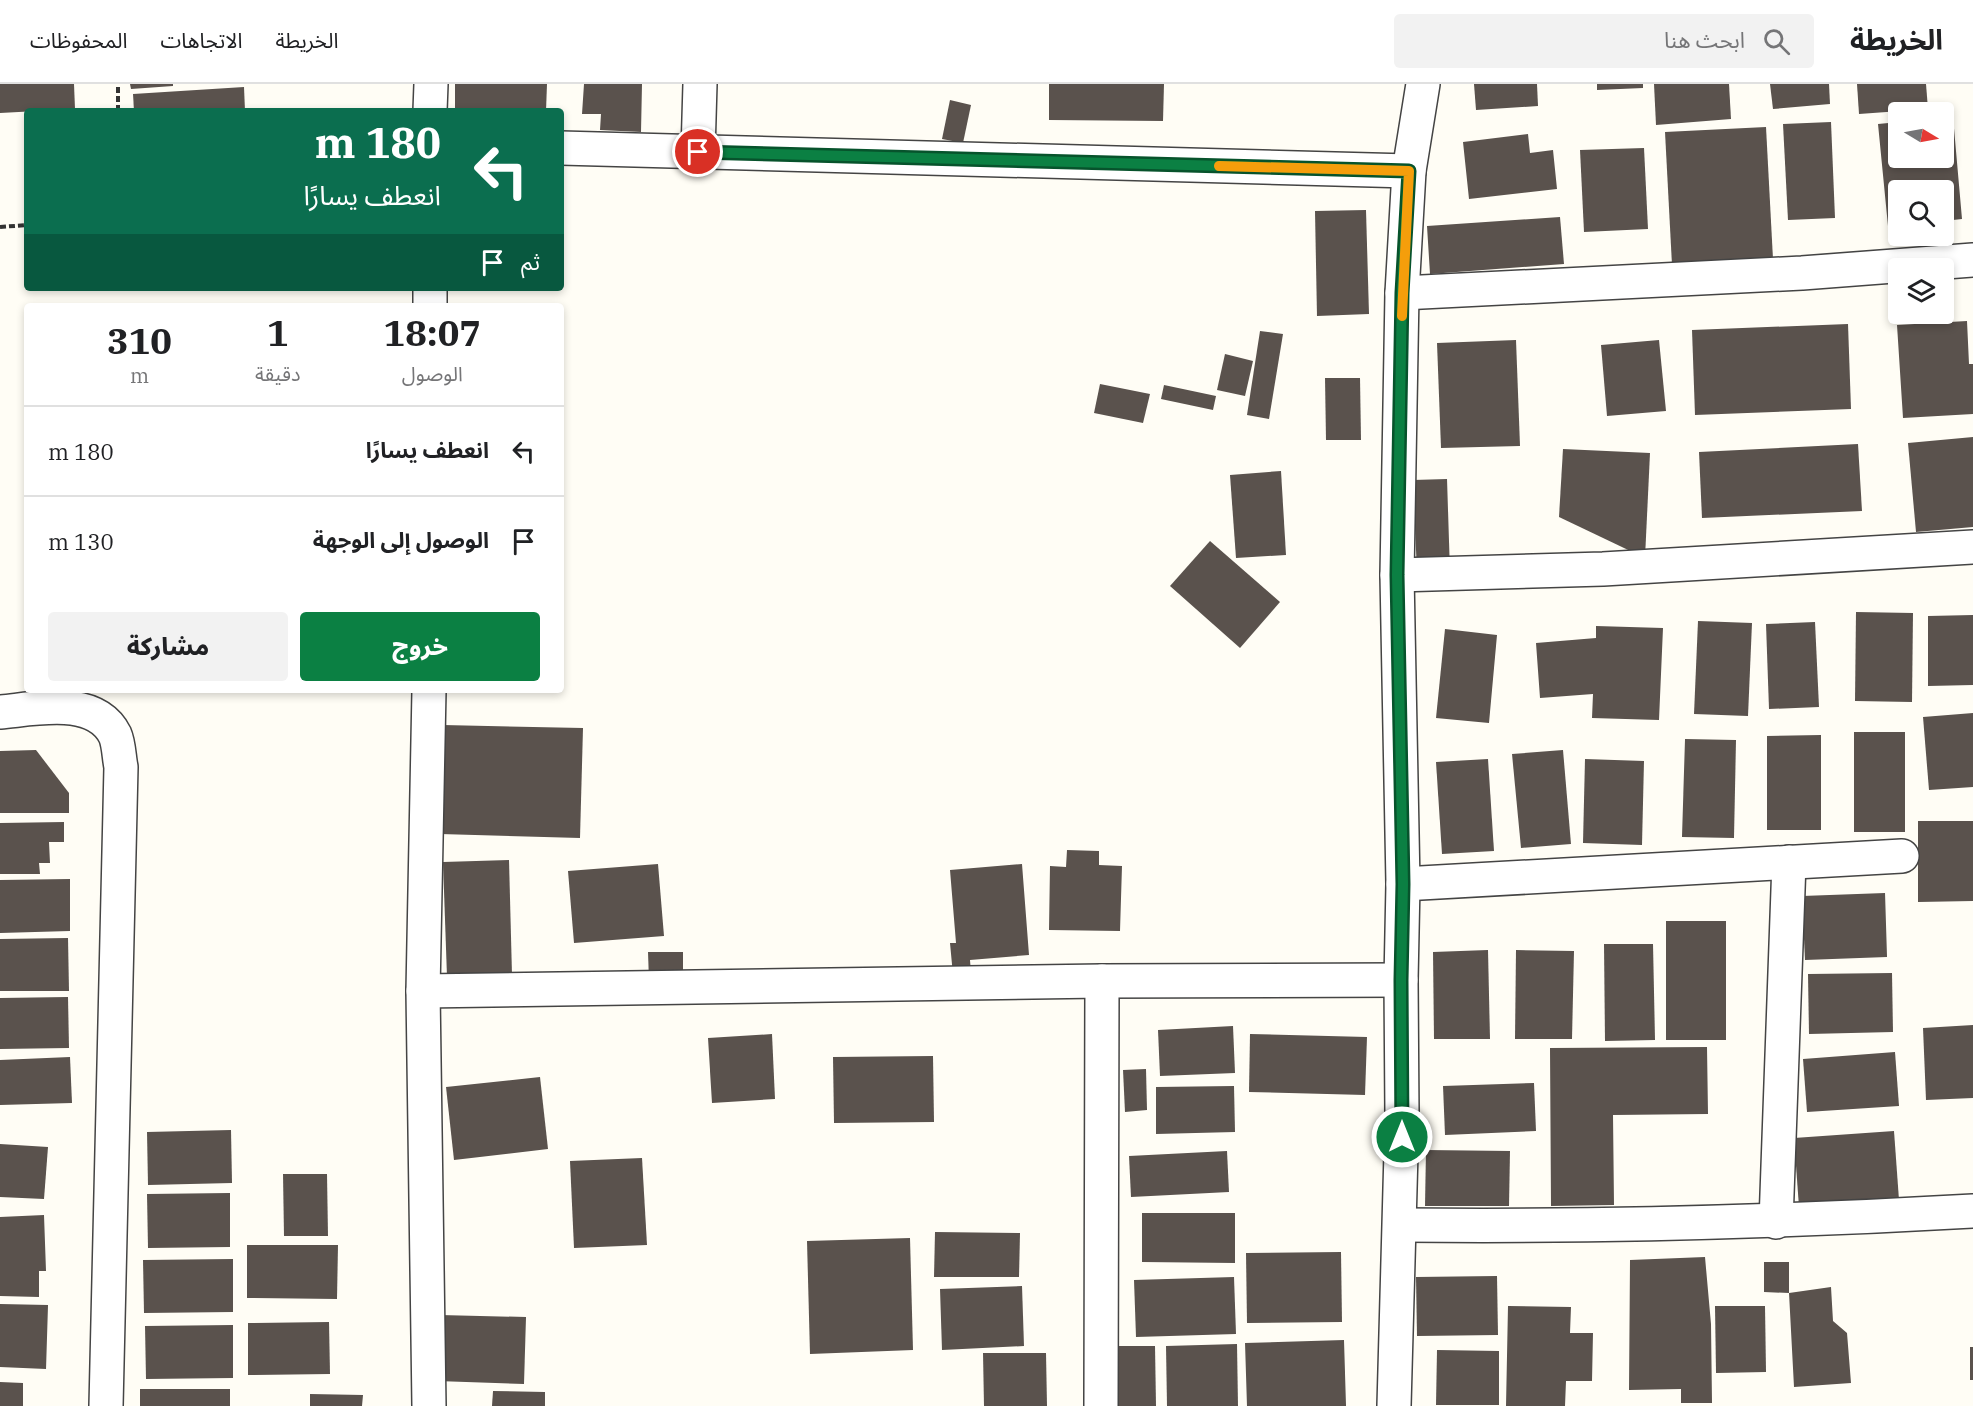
<!DOCTYPE html>
<html lang="ar">
<meta charset="utf-8">
<style>
body{margin:0;font-family:"IBM Plex Serif","Noto Sans Arabic",serif;background:#f2f2f2;color:#202124;direction:rtl;height:100vh;display:flex;flex-direction:column;font-size:22px;white-space:nowrap}
*{box-sizing:border-box;margin:0}
p{font-size:20px;color:#757577}
.icon{flex:none;width:33px;height:33px;fill:none;stroke:currentColor;stroke-width:2;stroke-linecap:round;stroke-linejoin:round}
.map{position:relative;flex:1;overflow:hidden;direction:ltr}
.drawer{position:absolute;left:24px;top:219px;width:540px;height:390px;display:flex;flex-direction:column;background:#fff;border-radius:6px;box-shadow:0 3px 9px #0003;direction:rtl}
.drawer>*{flex:none}
.hud{position:absolute;left:24px;top:24px;width:540px;height:183px;border-radius:6px;box-shadow:0 3px 9px #0003;direction:rtl;background:#0b6e4f;color:#fff;overflow:hidden}
.needle{width:39px;rotate:100deg}
.controls{position:absolute;left:1888px;top:18px;display:grid;gap:12px}
.controls a{display:grid;place-items:center;width:66px;height:66px;border-radius:6px;background:#fff;box-shadow:0 3px 9px #0003;font-size:30px}
.pin{position:absolute;display:grid;place-items:center;width:51px;height:51px;color:#fff;margin:-26px;border:3px solid #fff;border-radius:50%;box-shadow:0 2px 6px #0007}
.me{position:absolute;width:66px;margin:-33px;rotate:0deg;stroke-linejoin:round;filter:drop-shadow(0 0 4px #0008)}
.turn{display:flex;align-items:center;gap:21px;height:126px;padding:0 24px;font-size:27px}
.turn .icon{width:78px;height:78px;stroke-width:2.5}
.turn b{display:block;font-size:42px;line-height:51px}
.then{display:flex;align-items:center;height:57px;padding:0 24px;background:#0003;gap:12px;font-size:22px}
.eta{display:flex;justify-content:space-evenly;align-items:center;height:102px;text-align:center}
.eta b{font-size:36px;font-weight:800;line-height:42px}
.primary-button{display:flex;gap:12px;margin-top:auto;padding:12px 24px}
.primary-button a{flex:1;height:69px;border-radius:6px;background:#0b8043;color:#fff;font-size:24px;font-weight:800;line-height:69px;text-align:center}
.primary-button a+a{background:#f2f2f2;color:#202124}
ul{padding:0;list-style:none}
li{display:flex;align-items:center;gap:18px;height:90px;padding:0 24px;border-top:2px solid #e0e0e0}
li div{flex:1}
li b{display:block;font-size:22px}
li em{font-style:normal}
header{display:flex;align-items:center;gap:36px;box-sizing:border-box;height:84px;padding:0 30px;background:#fff;border-bottom:2px solid #e0e0e0}
header strong{font-size:28px}
nav{display:flex;gap:33px;margin-inline-start:auto;font-size:21px}
.search{width:420px;height:54px;background:#f2f2f2;display:flex;align-items:center;gap:15px;box-sizing:border-box;padding:0 21px;border-radius:6px;color:#757577;font-size:22px}
.map>svg:first-child{display:block}
.building{fill:#5a524d}
.lines{fill:none;stroke-linecap:round;stroke-linejoin:round}
.minor-casing{stroke:#444;stroke-width:36}
.path{stroke:#333;stroke-width:4;stroke-dasharray:6 3;stroke-linecap:butt}
.minor{stroke:#fff;stroke-width:33}
.route-casing{stroke:#07532c;stroke-width:15}
.route{stroke:#0b8043;stroke-width:10}
.slow{stroke:#f59e0b;stroke-width:10}
</style>
<header>
<strong>الخريطة</strong>
<div class="search"><svg class="icon" aria-label="search" viewBox="0 0 24 24"><circle cx="10" cy="10" r="6"/><path d="M15 15l6 6"/></svg>ابحث هنا</div>
<nav><a>الخريطة</a><a>الاتجاهات</a><a>المحفوظات</a></nav>
</header>
<div class="map">
<svg width="1973" height="1322" viewBox="0 0 1973 1322">
<rect width="100%" height="100%" fill="#fffdf5"/>
<g class="building">
<polygon points="0,0 74,0 75,25 0,29"/>
<polygon points="130,0 173,0 173,2 131,5"/>
<polygon points="455,0 547,0 546,27 455,27"/>
<polygon points="584,0 642,0 641,48 600,46 601,30 582,30"/>
<polygon points="1049,0 1164,0 1163,37 1049,36"/>
<polygon points="1474,0 1537,0 1538,22 1476,26"/>
<polygon points="1597,0 1643,0 1643,4 1597,6"/>
<polygon points="1654,0 1729,0 1731,35 1656,41"/>
<polygon points="1770,0 1829,0 1830,20 1773,25"/>
<polygon points="1857,0 1926,0 1928,25 1859,30"/>
<polygon points="244,3 245,27 134,27 133,10"/>
<polygon points="950,16 971,21 963,59 942,55"/>
<polygon points="1953,33 1962,135 1944,137 1944,106 1899,106 1899,141 1888,142 1878,40 1899,38 1899,74 1944,74 1944,34"/>
<polygon points="1831,38 1835,134 1788,136 1783,40"/>
<polygon points="1766,43 1773,175 1672,181 1665,48"/>
<polygon points="1528,50 1530,69 1553,66 1557,105 1469,115 1463,58"/>
<polygon points="1644,64 1648,145 1584,148 1580,66"/>
<polygon points="1366,126 1369,230 1317,232 1315,127"/>
<polygon points="1560,133 1564,180 1430,190 1427,142"/>
<polygon points="1967,237 1969,280 1973,280 1973,330 1903,334 1897,241"/>
<polygon points="1848,240 1851,325 1695,331 1692,246"/>
<polygon points="1260,247 1283,250 1269,335 1247,331"/>
<polygon points="1516,256 1520,362 1441,364 1437,259"/>
<polygon points="1659,256 1666,327 1607,332 1601,261"/>
<polygon points="1225,270 1253,277 1245,312 1217,306"/>
<polygon points="1325,294 1360,294 1361,356 1326,356"/>
<polygon points="1100,300 1150,310 1143,339 1094,329"/>
<polygon points="1164,301 1216,312 1213,326 1161,315"/>
<polygon points="1973,353 1973,443 1916,448 1908,359"/>
<polygon points="1858,360 1862,427 1702,434 1699,368"/>
<polygon points="1563,365 1650,369 1645,474 1559,433"/>
<polygon points="1281,387 1286,471 1236,474 1230,391"/>
<polygon points="1447,395 1450,488 1417,489 1413,396"/>
<polygon points="1210,457 1280,518 1240,564 1170,502"/>
<polygon points="1856,528 1913,529 1912,618 1855,617"/>
<polygon points="1973,531 1973,601 1928,602 1928,532"/>
<polygon points="1698,537 1752,539 1748,632 1694,630"/>
<polygon points="1815,538 1819,623 1769,625 1766,540"/>
<polygon points="1596,542 1663,544 1659,636 1592,634 1593,610 1540,614 1536,559 1596,554"/>
<polygon points="1445,545 1497,551 1489,639 1436,634"/>
<polygon points="1973,629 1973,703 1929,706 1923,633"/>
<polygon points="443,641 583,644 580,754 440,750"/>
<rect x="1854" y="648" width="51" height="100"/>
<polygon points="1821,651 1821,746 1767,746 1767,652"/>
<polygon points="1685,655 1736,656 1734,754 1682,753"/>
<polygon points="36,666 69,709 69,729 0,729 0,667"/>
<polygon points="1563,666 1571,760 1521,764 1512,670"/>
<polygon points="1488,675 1494,767 1442,770 1436,678"/>
<polygon points="1585,675 1644,677 1642,761 1583,759"/>
<polygon points="1918,737 1973,737 1973,817 1918,818"/>
<polygon points="64,738 64,758 49,758 50,779 39,779 40,790 0,790 0,739"/>
<polygon points="1067,766 1099,767 1099,781 1122,782 1120,847 1049,846 1050,782 1066,783"/>
<polygon points="509,776 512,891 447,893 443,778"/>
<polygon points="658,780 664,852 574,859 568,787"/>
<polygon points="1022,780 1029,871 970,876 971,889 953,891 950,859 956,859 950,786"/>
<polygon points="70,795 70,847 0,849 0,796"/>
<polygon points="1885,809 1887,873 1805,876 1802,812"/>
<rect x="1666" y="837" width="60" height="119"/>
<polygon points="68,854 69,907 0,907 0,855"/>
<polygon points="1604,860 1653,860 1655,956 1605,957"/>
<polygon points="1488,866 1490,955 1434,955 1433,868"/>
<polygon points="1516,866 1574,867 1572,955 1515,955"/>
<polygon points="648,868 683,868 683,897 649,897"/>
<polygon points="1892,889 1893,948 1809,950 1808,890"/>
<polygon points="68,913 69,964 0,965 0,914"/>
<polygon points="1973,941 1973,1014 1926,1016 1923,944"/>
<polygon points="1233,942 1235,989 1160,992 1158,946"/>
<polygon points="772,950 775,1015 712,1019 708,954"/>
<polygon points="1250,950 1367,953 1365,1011 1249,1008"/>
<polygon points="1707,963 1708,1030 1613,1031 1614,1121 1551,1122 1550,964"/>
<polygon points="1895,968 1899,1022 1807,1028 1803,975"/>
<polygon points="933,972 934,1038 834,1039 833,973"/>
<polygon points="70,973 72,1019 0,1021 0,976"/>
<polygon points="1146,985 1147,1026 1125,1028 1123,986"/>
<polygon points="540,993 548,1065 454,1076 446,1003"/>
<polygon points="1534,999 1536,1047 1445,1051 1443,1002"/>
<polygon points="1234,1002 1235,1048 1156,1050 1156,1003"/>
<polygon points="231,1046 232,1099 148,1101 147,1048"/>
<polygon points="1894,1047 1899,1116 1799,1123 1794,1054"/>
<polygon points="0,1060 48,1063 44,1115 0,1113"/>
<polygon points="1426,1066 1510,1067 1509,1122 1425,1122"/>
<polygon points="1227,1067 1229,1108 1131,1113 1129,1072"/>
<polygon points="642,1074 647,1161 574,1164 570,1077"/>
<polygon points="283,1090 327,1090 328,1152 284,1152"/>
<polygon points="230,1109 230,1163 148,1164 147,1110"/>
<polygon points="1142,1129 1235,1129 1235,1179 1142,1178"/>
<polygon points="44,1131 46,1187 39,1187 39,1213 0,1212 0,1133"/>
<polygon points="935,1148 1020,1149 1019,1193 934,1193"/>
<polygon points="910,1154 913,1266 810,1270 807,1157"/>
<polygon points="247,1161 338,1161 337,1215 247,1214"/>
<polygon points="1341,1168 1342,1238 1247,1239 1246,1169"/>
<polygon points="1705,1173 1711,1240 1712,1319 1681,1319 1681,1305 1629,1306 1630,1176"/>
<polygon points="233,1175 233,1228 144,1229 143,1176"/>
<polygon points="1764,1178 1789,1178 1789,1209 1764,1208"/>
<polygon points="1497,1192 1498,1251 1417,1252 1416,1193"/>
<polygon points="1234,1193 1236,1250 1136,1253 1134,1196"/>
<polygon points="1022,1202 1024,1262 942,1266 940,1205"/>
<polygon points="1831,1203 1833,1237 1847,1249 1851,1299 1794,1303 1789,1209"/>
<polygon points="0,1220 48,1221 46,1285 0,1283"/>
<polygon points="1508,1222 1571,1223 1570,1249 1593,1249 1592,1297 1566,1297 1565,1322 1506,1322"/>
<polygon points="1715,1222 1765,1222 1766,1288 1716,1289"/>
<polygon points="440,1231 526,1233 524,1300 437,1297"/>
<polygon points="329,1238 330,1290 248,1291 248,1239"/>
<polygon points="233,1241 233,1294 146,1295 145,1242"/>
<polygon points="1344,1256 1346,1322 1247,1322 1245,1259"/>
<polygon points="1237,1260 1238,1322 1167,1322 1166,1262"/>
<polygon points="1115,1262 1155,1262 1156,1322 1115,1322"/>
<rect x="1970" y="1263" width="3" height="33"/>
<polygon points="1437,1266 1499,1267 1499,1321 1436,1321"/>
<polygon points="983,1269 1046,1269 1047,1322 984,1322"/>
<polygon points="0,1298 23,1299 23,1322 0,1322"/>
<rect x="140" y="1305" width="90" height="17"/>
<polygon points="493,1307 545,1308 545,1322 492,1322"/>
<polygon points="310,1310 363,1311 362,1322 310,1322"/>
</g>
<g class="lines">
<g class="minor-casing">
<g id="minor">
<polyline points="430,27 431,0"/>
<polyline points="561,64 1409,87"/>
<polyline points="698,68 700,0"/>
<polyline points="430,204 430,222"/>
<polyline points="1402,209 1802,189 1973,176"/>
<polyline points="1397,491 1603,485 1973,463"/>
<path d="M0 628C35 625 95 611 115 651 119 660 119 674 121 683L106 1322"/>
<polyline points="1403,800 1902,772"/>
<polyline points="423,907 1102,897 1401,896"/>
<polyline points="1776,1138 1789,778"/>
<path d="M1401 1141C1592 1143 1782 1138 1973 1127"/>
<polyline points="429,1322 423,907 429,606"/>
<polyline points="1101,1322 1102,897"/>
<polyline points="1394,1322 1402,1032 1401,896 1403,800 1397,491 1402,209 1409,87 1423,0"/>
</g>
</g>
<g class="path">
<polyline points="118,27 118,0"/>
<polyline points="0,143 27,141"/>
</g>
<use href="#minor" class="minor"/>
</g>
<g class="lines">
<g class="route-casing">
<polyline id="route" points="698,68 1409,87 1402,209 1397,491 1403,800 1401,896 1402,1053"/>
</g>
<use href="#route" class="route"/>
<polyline class="slow" points="1219,82 1409,87 1402,232"/>
</g>
</svg>
<div class="controls">
<a><svg class="needle" viewBox="-14 -14 28 28"><path d="M0-13l5 13h-10z" fill="#e53935"/><path d="M0 13l5-13h-10z" fill="#757577"/></svg></a>
<a><svg class="icon" aria-label="search" viewBox="0 0 24 24"><circle cx="10" cy="10" r="6"/><path d="M15 15l6 6"/></svg></a>
<a><svg class="icon" aria-label="layers" viewBox="0 0 24 24"><path d="M12 4l9 5-9 5-9-5zM3 14l9 5 9-5"/></svg></a>
</div>
<div class="pin" style="left:698px;top:68px;background:#d93025"><svg class="icon" aria-label="arrive" viewBox="0 0 24 24"><path d="M6 21V4h12l-3 4 3 4H6"/></svg></div>
<svg class="me" style="left:1402px;top:1053px" viewBox="-20 -20 40 40"><circle r="17" fill="#0b8043" stroke="#fff" stroke-width="3"/><path d="M0-11L8 9 0 5-8 9z" fill="#fff"/></svg>
<div class="hud">
<div class="turn"><svg class="icon" aria-label="left" viewBox="0 0 24 24"><path d="M17 20v-9H6M10 6l-5 5 5 5"/></svg><div><b>180 m</b>انعطف يسارًا</div></div>
<div class="then">ثم<svg class="icon" aria-label="arrive" viewBox="0 0 24 24"><path d="M6 21V4h12l-3 4 3 4H6"/></svg></div>
</div>
<section class="drawer">
<div class="eta">
<div><b>18:07</b><p>الوصول</p></div>
<div><b>1</b><p>دقيقة</p></div>
<div><b>310</b><p>m</p></div>
</div>
<ul>
<li><svg class="icon" aria-label="left" viewBox="0 0 24 24"><path d="M17 20v-9H6M10 6l-5 5 5 5"/></svg><div><b>انعطف يسارًا</b></div><em>180 m</em></li>
<li><svg class="icon" aria-label="arrive" viewBox="0 0 24 24"><path d="M6 21V4h12l-3 4 3 4H6"/></svg><div><b>الوصول إلى الوجهة</b></div><em>130 m</em></li>
</ul>
<div class="primary-button"><a>خروج</a><a>مشاركة</a></div>
</section>
</div>
